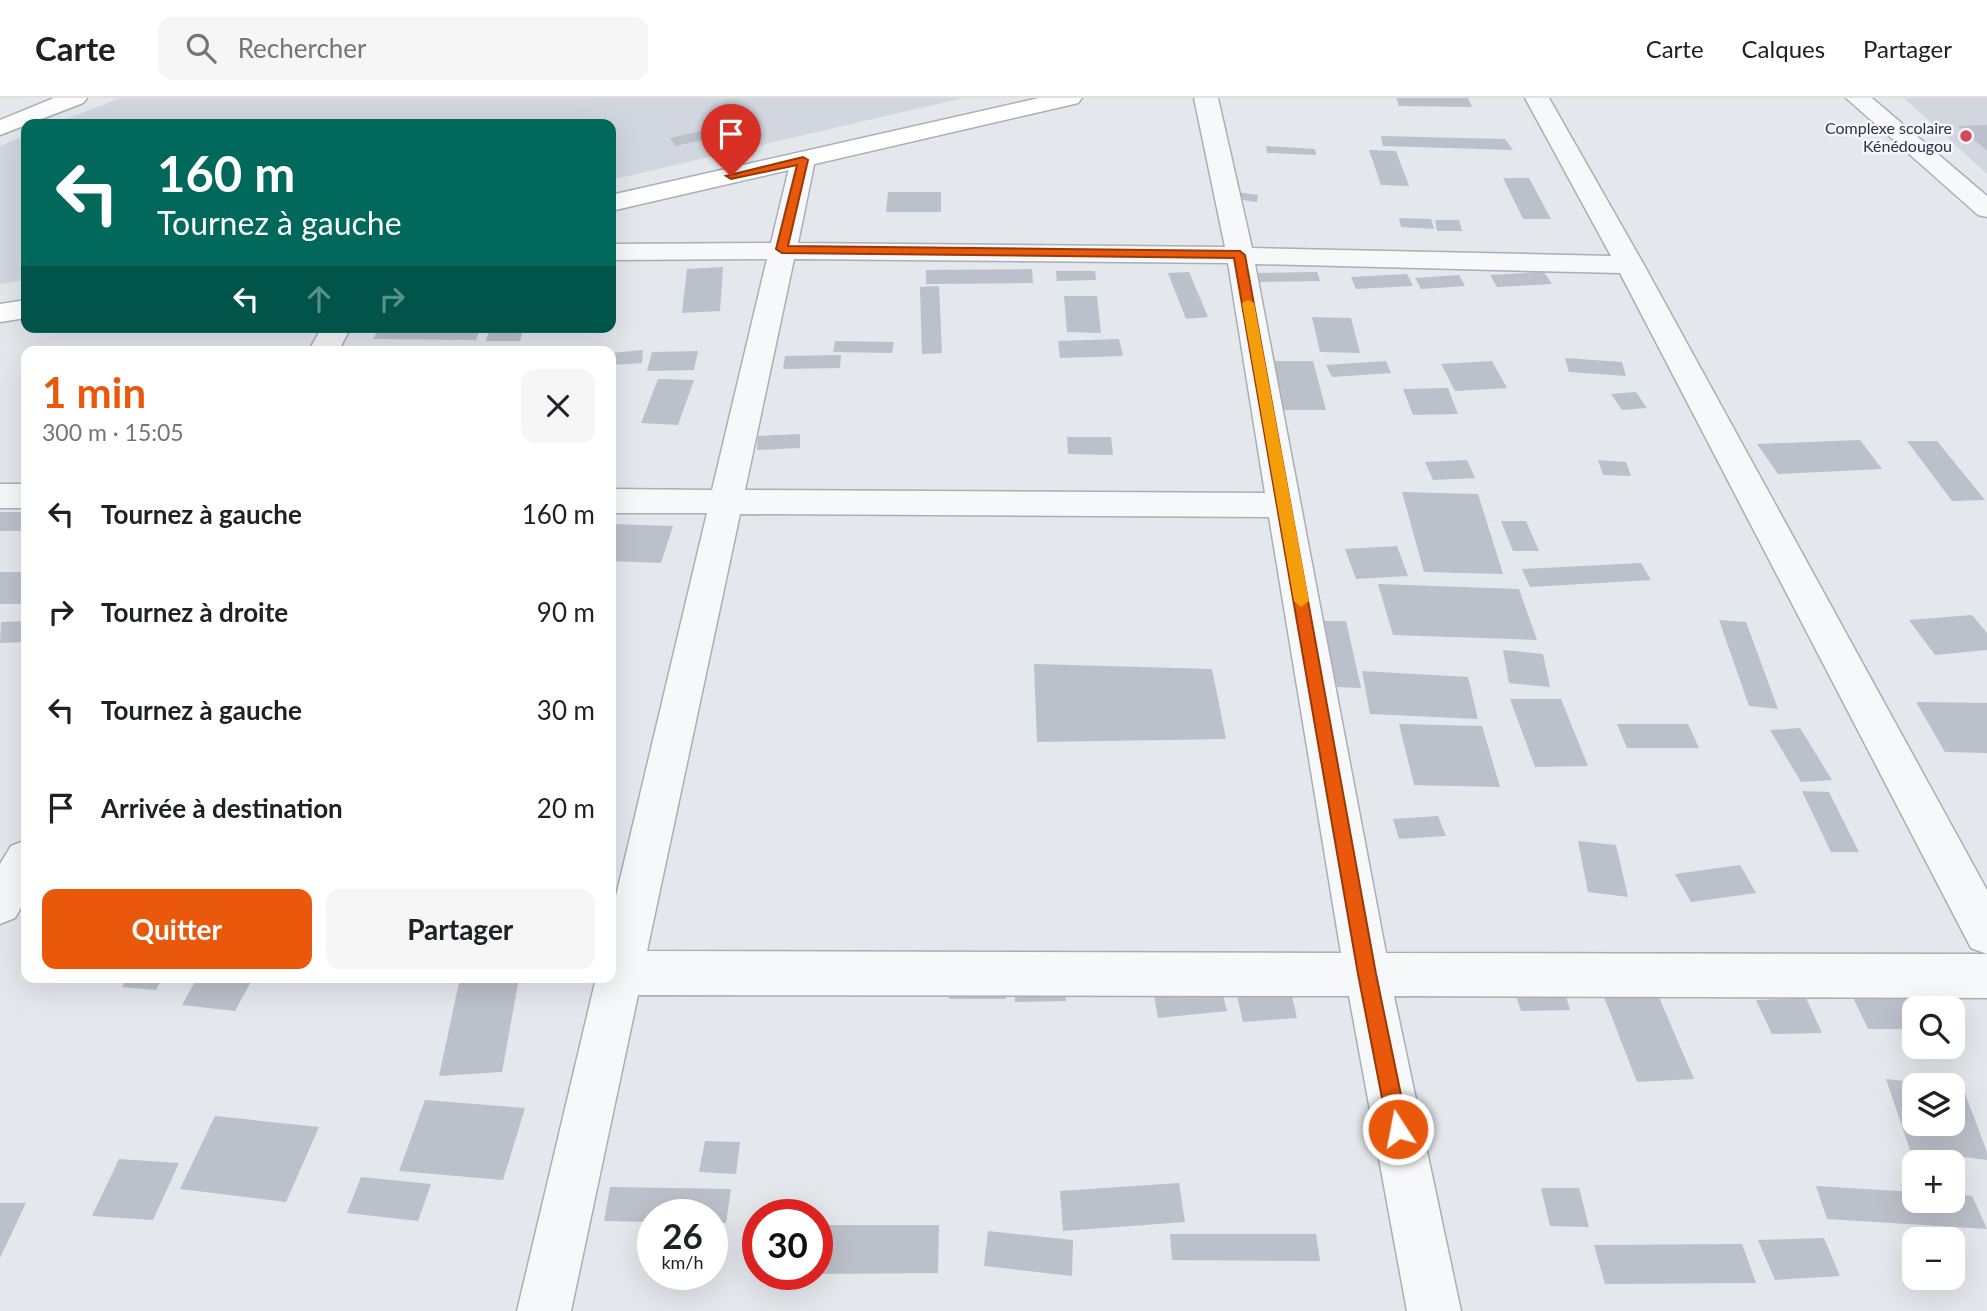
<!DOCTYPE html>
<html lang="fr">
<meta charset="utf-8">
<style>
body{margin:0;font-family:Lato,sans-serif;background:#f6f6f6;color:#202124;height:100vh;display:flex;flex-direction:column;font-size:26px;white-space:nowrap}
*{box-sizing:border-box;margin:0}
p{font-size:23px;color:#757577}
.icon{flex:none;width:38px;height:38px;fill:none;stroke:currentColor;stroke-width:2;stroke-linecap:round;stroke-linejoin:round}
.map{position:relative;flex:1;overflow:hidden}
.side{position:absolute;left:21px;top:248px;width:595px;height:637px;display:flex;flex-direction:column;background:#fff;border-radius:14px;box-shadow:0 7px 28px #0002}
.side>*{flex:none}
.banner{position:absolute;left:21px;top:21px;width:595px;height:214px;border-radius:14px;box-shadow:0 7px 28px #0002;background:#00695c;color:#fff;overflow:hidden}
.controls{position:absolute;left:1902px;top:898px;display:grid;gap:14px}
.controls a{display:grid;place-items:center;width:63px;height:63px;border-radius:14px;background:#fff;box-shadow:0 7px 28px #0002;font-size:35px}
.speed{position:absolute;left:637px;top:1101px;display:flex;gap:14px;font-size:35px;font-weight:700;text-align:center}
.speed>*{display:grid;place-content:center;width:91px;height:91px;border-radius:50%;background:#fff;box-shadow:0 7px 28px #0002;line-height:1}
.speed small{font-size:18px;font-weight:400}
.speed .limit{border:10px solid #d22;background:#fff;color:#111}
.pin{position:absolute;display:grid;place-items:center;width:60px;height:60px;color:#fff;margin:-72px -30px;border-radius:50% 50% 50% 0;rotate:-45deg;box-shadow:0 0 7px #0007}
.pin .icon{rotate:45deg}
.me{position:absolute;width:77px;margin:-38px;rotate:349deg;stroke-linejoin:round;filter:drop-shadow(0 0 5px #0008)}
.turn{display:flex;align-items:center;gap:24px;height:147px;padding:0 21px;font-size:32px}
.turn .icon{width:91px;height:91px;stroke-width:2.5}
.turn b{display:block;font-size:49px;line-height:60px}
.lanes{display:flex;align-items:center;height:66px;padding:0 21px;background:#0003;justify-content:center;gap:35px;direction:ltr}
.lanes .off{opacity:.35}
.round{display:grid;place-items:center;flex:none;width:74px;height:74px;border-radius:14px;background:#f6f6f6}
.overview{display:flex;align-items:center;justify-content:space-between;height:119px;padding:0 21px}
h1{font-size:42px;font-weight:700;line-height:52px;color:#ea580c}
.button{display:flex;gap:14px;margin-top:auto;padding:14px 21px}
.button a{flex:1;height:80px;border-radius:14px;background:#ea580c;color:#fff;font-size:28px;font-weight:700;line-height:80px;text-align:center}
.button a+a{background:#f6f6f6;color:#202124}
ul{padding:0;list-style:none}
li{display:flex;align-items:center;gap:21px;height:98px;padding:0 21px}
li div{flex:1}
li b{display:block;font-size:26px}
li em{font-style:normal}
header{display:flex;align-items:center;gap:42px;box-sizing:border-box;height:98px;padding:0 35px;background:#fff;border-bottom:2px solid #e0e0e0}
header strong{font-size:33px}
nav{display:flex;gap:38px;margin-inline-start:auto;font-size:24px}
.search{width:490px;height:63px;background:#f6f6f6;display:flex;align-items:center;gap:18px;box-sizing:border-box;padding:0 24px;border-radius:14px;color:#757577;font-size:26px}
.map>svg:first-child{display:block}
.built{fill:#d2d6de}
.building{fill:#bbc0ca}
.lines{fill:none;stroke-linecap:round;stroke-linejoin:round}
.street-casing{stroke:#a9aeb7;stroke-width:3}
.secondary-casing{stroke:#a9aeb7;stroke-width:3}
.street{fill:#f7f8fa;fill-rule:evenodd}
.secondary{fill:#fff;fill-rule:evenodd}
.route{fill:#ea580c;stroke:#983908;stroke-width:2}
.slow{fill:#f59e0b}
.poi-dot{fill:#d1495b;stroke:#f4f6f9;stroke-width:2.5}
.labels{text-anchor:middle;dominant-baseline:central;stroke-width:5;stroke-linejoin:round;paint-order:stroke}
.far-poi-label{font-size:16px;fill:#2b3445;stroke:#f4f6f9;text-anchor:end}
</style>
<header>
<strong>Carte</strong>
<div class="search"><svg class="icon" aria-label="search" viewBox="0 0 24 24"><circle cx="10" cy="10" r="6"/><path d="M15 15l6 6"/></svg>Rechercher</div>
<nav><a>Carte</a><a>Calques</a><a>Partager</a></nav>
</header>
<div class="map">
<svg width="1987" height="1213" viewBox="0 0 1987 1213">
<rect width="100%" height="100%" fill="#e4e7ec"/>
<g class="built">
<polygon points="120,0 963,0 611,82 611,26 54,26"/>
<polygon points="1904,0 1987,0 1987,76"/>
<polygon points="26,37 26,182 0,186 0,48"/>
</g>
<g class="building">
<polygon points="1396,0 1468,0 1472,9 1399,8"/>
<polygon points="1987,27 1987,53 1958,28"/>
<polygon points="701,33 707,41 675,48 670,40"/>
<polygon points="1381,38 1505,41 1513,52 1383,48"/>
<polygon points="1266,48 1315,51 1316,57 1267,55"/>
<polygon points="1369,52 1396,53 1409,88 1381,87"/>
<polygon points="1503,80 1529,80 1551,121 1523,121"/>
<polygon points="888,94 941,94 941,114 886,114"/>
<polygon points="1237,94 1258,97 1257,104 1235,101"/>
<polygon points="1399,120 1431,121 1434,131 1401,129"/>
<polygon points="1435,122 1459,122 1462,133 1437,133"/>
<polygon points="723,169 720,213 682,215 687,171"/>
<polygon points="1032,171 1033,185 926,186 926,172"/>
<polygon points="1056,173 1095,173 1096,182 1057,183"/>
<polygon points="1189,174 1208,219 1186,221 1168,175"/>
<polygon points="1317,174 1320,183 1259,184 1256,175"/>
<polygon points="1544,174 1552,186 1497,189 1490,177"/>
<polygon points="1407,176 1413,188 1356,191 1351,179"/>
<polygon points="1459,177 1465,188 1421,191 1415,180"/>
<polygon points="939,188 942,255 922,256 920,189"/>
<polygon points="1064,198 1097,198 1101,235 1067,234"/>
<polygon points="1312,219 1351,220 1360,255 1320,254"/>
<polygon points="380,229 481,229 476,242 373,241"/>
<polygon points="490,229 524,229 520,243 486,243"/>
<polygon points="1119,241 1123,258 1060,260 1058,243"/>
<polygon points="835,243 894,244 892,255 833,254"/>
<polygon points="643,252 642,265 611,267 611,255"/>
<polygon points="698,253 694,272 647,273 652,254"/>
<polygon points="841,257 840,270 783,271 785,258"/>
<polygon points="1565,260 1622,264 1626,278 1569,274"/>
<polygon points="1271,263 1313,263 1326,312 1281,312"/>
<polygon points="1386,263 1391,275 1332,279 1326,267"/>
<polygon points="1492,263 1507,290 1455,293 1441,266"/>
<polygon points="658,281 694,282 678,327 641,325"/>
<polygon points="1448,290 1458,316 1413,317 1403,291"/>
<polygon points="1636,294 1647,310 1622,312 1611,296"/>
<polygon points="800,336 800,350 757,352 758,338"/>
<polygon points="1067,339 1111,339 1113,357 1068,356"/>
<polygon points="1860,342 1882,371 1778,376 1757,346"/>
<polygon points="1907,343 1937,343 1985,402 1952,403"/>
<polygon points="1467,362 1475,380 1433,382 1425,364"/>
<polygon points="1598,362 1626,364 1631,378 1603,377"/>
<polygon points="1402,394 1478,396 1503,476 1424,474"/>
<rect x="0" y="414" width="26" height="19"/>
<polygon points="1501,423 1526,423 1539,453 1513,453"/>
<polygon points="611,426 673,428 661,465 611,463"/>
<polygon points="1397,448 1408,478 1356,481 1345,451"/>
<polygon points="1641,465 1651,482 1530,489 1522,471"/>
<rect x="0" y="474" width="26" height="32"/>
<polygon points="1378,486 1519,491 1537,542 1393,537"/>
<polygon points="1972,517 1987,535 1987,552 1935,557 1909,522"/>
<polygon points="1719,522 1746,524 1778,611 1749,608"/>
<polygon points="26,523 26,544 0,545 1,524"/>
<polygon points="1323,523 1346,523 1361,590 1337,589"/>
<polygon points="1503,552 1543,556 1550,589 1509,585"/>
<polygon points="1034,566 1212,571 1226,641 1037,644"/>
<polygon points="1362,573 1468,579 1478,621 1370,616"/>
<polygon points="1510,601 1561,601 1588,668 1535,669"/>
<polygon points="1916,604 1987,605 1987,655 1945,654"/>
<polygon points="1399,626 1482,628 1500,689 1414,687"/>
<polygon points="1617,626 1688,626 1699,650 1627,650"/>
<polygon points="1800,630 1832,682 1801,684 1770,632"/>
<polygon points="1802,693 1829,694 1859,754 1831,754"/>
<polygon points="1438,718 1446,738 1399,741 1393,721"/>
<polygon points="1578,743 1616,747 1628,799 1588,794"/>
<polygon points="1740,767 1756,795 1691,804 1675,776"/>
<polygon points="1065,878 1066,903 1015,904 1014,879"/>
<polygon points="1005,879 1006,901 949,901 949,880"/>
<polygon points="127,880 162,880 156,892 122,889"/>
<polygon points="197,880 253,880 235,913 182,907"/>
<polygon points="460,880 519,880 502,974 439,978"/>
<polygon points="1220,886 1227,913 1158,920 1153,892"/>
<polygon points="1289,886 1297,920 1243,924 1235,889"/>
<polygon points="1514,891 1564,891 1570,912 1521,913"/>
<polygon points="1851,895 1928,895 1936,910 1914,910 1914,931 1868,931"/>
<polygon points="1658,897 1694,981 1637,984 1604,899"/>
<polygon points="1806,900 1822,935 1772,936 1756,902"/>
<polygon points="1886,981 1923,985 1914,987 1914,1026 1953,1026 1953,989 1963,990 1987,1054 1987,1062 1910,1052"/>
<polygon points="425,1002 525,1010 503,1082 399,1073"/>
<polygon points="215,1018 319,1029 286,1104 180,1091"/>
<polygon points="705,1043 740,1044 736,1076 699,1074"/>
<polygon points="119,1061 179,1065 153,1122 92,1118"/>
<polygon points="361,1079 431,1086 418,1123 347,1115"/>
<polygon points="1179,1085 1185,1124 1063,1133 1060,1093"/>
<polygon points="1816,1088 1914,1094 1914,1102 1953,1102 1953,1096 1972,1098 1987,1131 1827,1121"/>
<polygon points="610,1089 731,1091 726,1125 712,1125 712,1116 653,1116 653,1124 604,1123"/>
<polygon points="1541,1090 1579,1090 1589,1129 1550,1128"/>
<polygon points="0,1105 26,1105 0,1160"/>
<polygon points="817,1127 939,1127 938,1175 817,1176"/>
<polygon points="988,1133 1073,1142 1072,1178 984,1168"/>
<polygon points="1170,1136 1316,1136 1320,1163 1172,1162"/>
<polygon points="1824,1140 1840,1178 1775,1182 1758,1142"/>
<polygon points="1742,1146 1756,1185 1605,1186 1594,1147"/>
</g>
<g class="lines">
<g class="street-casing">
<g id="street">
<path d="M1194 0H1218L1252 150 1611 158 1525 0H1549L1644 167 1987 792V856L1971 850 1620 175 1255 166 1386 855 1987 856V900L1394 898 1461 1213H1407L1349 898 638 897 571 1213H517L596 880H611V819L707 415H611V391L712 392 767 161 611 162V146L771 145 791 62 794 57 803 55 812 57 815 62 798 145 1225 149ZM794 161 1228 165 1265 395 745 392ZM740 416 1269 419 1341 855 647 853Z"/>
<polygon points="1846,0 1872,0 1987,98 1987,119 1978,117"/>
<polygon points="322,229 351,229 338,254 308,254"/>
<rect x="0" y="386" width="26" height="24"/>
<polygon points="26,742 26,801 15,820 0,826 0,766 11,748"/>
</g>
</g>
<g class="secondary-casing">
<g id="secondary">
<polygon points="54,0 87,0 83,5 0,37 0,22"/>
<polygon points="1039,0 1082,0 1078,5 1070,7 611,113 611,97"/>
<polygon points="26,202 26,220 0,224 0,206"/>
</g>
</g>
<use href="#street" class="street"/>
<use href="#secondary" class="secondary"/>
</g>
<polygon class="route" points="803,59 808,62 788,148 1240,153 1245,157 1376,876 1408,1031 1405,1038 1398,1041 1391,1038 1388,1031 1358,876 1234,160 782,155 776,151 797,67 731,81 726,78"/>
<polygon class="slow" points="1248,202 1254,205 1309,503 1301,509 1294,503 1242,205"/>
<circle class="poi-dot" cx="1966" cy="38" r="7"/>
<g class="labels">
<g class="far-poi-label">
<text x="1952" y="29">Complexe scolaire<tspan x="1952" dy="18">Kénédougou</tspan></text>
</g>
</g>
</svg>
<div class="controls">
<a><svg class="icon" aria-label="search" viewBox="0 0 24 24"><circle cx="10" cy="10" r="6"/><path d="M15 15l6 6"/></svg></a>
<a><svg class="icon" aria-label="layers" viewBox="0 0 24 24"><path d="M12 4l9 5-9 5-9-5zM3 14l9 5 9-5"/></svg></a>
<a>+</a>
<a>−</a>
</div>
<div class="speed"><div>26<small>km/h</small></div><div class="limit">30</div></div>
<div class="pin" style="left:731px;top:78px;background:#d93025"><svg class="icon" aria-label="arrive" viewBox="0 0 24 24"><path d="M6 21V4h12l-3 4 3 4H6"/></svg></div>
<svg class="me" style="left:1398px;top:1031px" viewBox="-20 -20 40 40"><circle r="17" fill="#ea580c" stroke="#fff" stroke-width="3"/><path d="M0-11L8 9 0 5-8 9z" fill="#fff"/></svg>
<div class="banner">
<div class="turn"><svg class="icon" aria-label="left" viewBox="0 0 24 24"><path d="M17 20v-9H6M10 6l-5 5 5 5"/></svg><div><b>160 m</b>Tournez à gauche</div></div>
<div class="lanes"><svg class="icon" aria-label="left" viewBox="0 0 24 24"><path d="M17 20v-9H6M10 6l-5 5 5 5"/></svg><svg class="icon off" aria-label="ahead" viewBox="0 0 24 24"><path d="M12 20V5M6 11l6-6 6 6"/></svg><svg class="icon off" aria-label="right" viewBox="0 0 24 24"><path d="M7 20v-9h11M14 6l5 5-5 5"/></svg></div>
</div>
<section class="side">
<div class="overview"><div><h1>1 min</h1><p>300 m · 15:05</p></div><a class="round"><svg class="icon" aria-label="close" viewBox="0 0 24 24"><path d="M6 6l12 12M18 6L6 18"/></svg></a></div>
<ul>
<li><svg class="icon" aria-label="left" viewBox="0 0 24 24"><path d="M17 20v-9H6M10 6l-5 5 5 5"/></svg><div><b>Tournez à gauche</b></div><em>160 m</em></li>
<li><svg class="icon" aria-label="right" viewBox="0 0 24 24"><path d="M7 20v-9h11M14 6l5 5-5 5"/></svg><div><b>Tournez à droite</b></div><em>90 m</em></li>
<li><svg class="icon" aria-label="left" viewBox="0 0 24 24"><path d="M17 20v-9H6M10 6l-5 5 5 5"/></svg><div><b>Tournez à gauche</b></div><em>30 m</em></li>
<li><svg class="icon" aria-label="arrive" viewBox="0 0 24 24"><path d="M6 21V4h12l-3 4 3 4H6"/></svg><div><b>Arrivée à destination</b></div><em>20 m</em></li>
</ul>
<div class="button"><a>Quitter</a><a>Partager</a></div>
</section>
</div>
